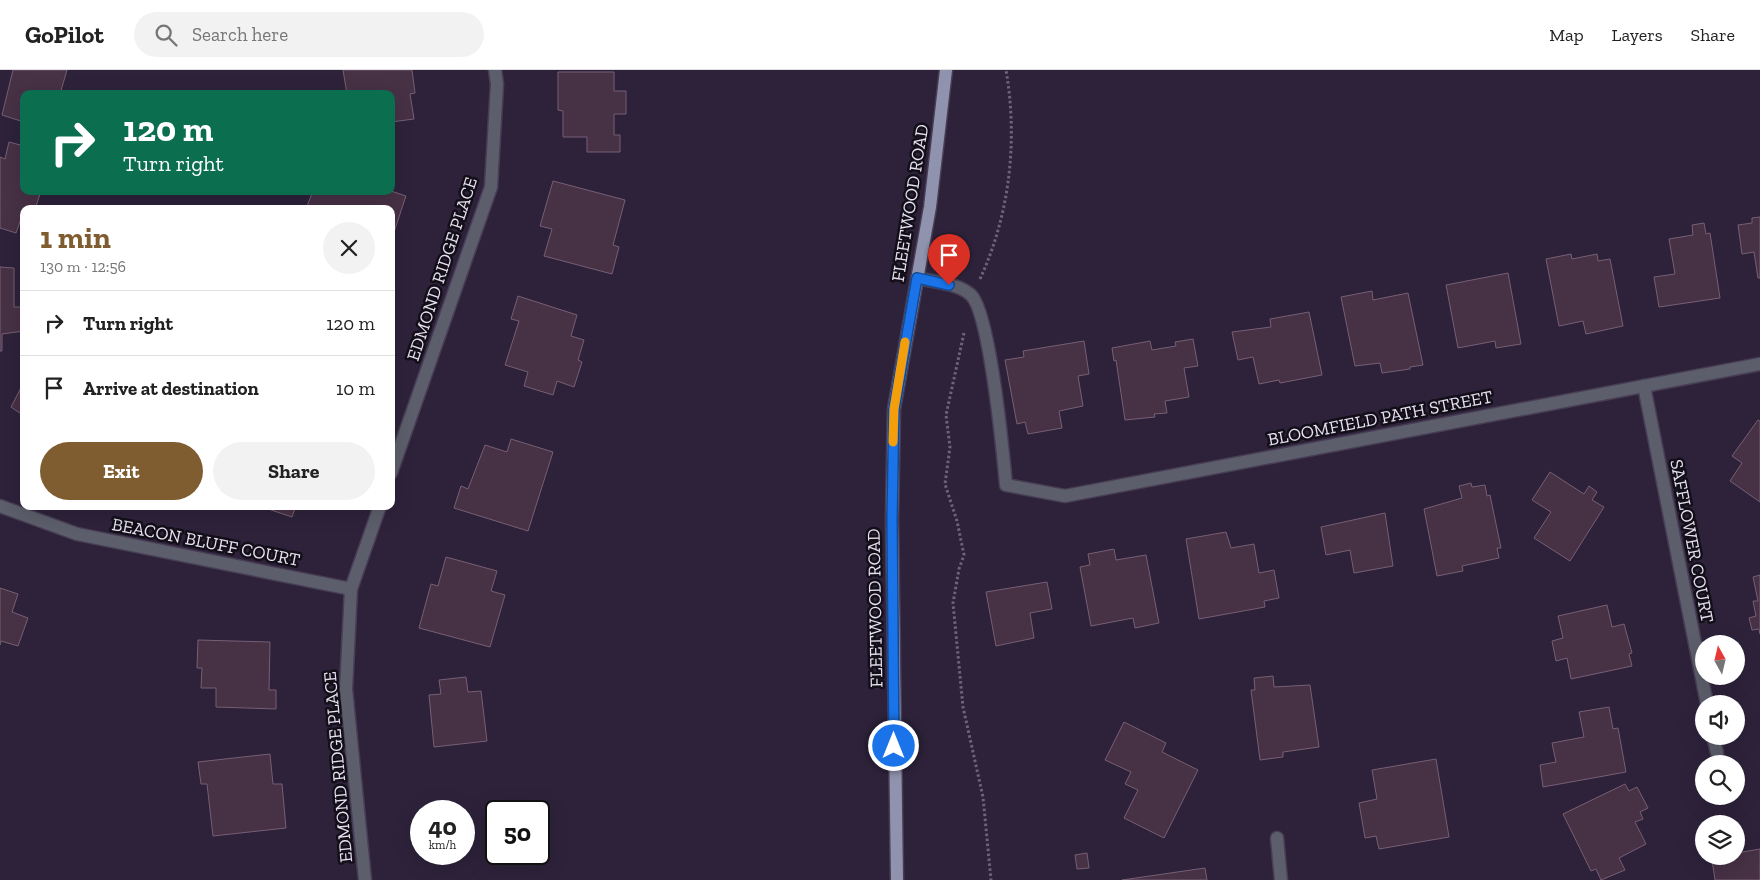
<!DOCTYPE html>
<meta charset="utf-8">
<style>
body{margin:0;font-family:"Zilla Slab",serif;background:#f2f2f2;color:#222;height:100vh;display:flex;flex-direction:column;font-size:19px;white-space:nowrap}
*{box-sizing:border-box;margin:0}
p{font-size:16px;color:#767676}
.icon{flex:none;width:28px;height:28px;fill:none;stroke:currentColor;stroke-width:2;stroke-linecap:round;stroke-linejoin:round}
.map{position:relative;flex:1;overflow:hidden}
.panel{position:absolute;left:20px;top:135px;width:375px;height:305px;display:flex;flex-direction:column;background:#fff;border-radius:10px;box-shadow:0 5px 20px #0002}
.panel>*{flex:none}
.top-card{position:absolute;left:20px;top:20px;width:375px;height:105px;border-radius:10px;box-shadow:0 5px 20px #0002;background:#0b6e4f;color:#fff;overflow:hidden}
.needle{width:32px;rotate:352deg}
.controls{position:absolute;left:1695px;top:565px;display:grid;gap:10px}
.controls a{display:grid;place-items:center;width:50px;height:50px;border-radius:50%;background:#fff;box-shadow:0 5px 20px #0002;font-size:25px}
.speed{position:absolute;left:410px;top:730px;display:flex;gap:10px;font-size:25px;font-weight:700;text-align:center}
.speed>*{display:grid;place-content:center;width:65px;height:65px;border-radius:50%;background:#fff;box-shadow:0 5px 20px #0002;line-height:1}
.speed small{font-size:12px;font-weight:400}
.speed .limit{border:2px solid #111;border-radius:8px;background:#fff;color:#111}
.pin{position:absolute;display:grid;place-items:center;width:42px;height:42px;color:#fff;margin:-51px -21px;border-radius:50% 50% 50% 0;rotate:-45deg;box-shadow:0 0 5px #0007}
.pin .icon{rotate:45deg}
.me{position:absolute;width:55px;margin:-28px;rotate:0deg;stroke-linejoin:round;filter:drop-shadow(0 0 4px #0008)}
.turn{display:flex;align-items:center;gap:18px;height:105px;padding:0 20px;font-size:22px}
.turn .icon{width:65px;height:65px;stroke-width:2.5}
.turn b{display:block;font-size:35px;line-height:42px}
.round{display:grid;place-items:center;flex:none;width:52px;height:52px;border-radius:26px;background:#f2f2f2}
.head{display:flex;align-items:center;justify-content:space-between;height:85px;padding:0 20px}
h1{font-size:30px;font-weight:800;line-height:38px;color:#805c31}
.cta{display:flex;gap:10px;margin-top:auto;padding:10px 20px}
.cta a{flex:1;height:58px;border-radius:30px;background:#805c31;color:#fff;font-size:20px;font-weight:800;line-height:58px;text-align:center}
.cta a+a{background:#f2f2f2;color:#222}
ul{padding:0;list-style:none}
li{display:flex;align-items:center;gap:15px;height:65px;padding:0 20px;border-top:1px solid #e0e0e0}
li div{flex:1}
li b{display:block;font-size:19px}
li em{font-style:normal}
header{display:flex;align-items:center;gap:30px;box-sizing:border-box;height:70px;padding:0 25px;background:#fff;border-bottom:1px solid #e0e0e0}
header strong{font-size:24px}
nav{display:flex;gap:28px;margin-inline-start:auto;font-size:18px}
.search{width:350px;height:45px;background:#f2f2f2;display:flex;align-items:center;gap:12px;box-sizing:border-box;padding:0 18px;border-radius:28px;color:#767676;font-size:19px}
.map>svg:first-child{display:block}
.building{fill:#473145;stroke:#775f75}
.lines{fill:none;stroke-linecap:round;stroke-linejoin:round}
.minor-casing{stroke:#473d54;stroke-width:15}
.major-casing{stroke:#473d54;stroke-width:15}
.path{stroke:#6d6479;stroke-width:3;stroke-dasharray:2.5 2.5;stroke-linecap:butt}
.minor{stroke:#5c5e6b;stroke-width:12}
.major{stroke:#9093ad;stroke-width:12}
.route-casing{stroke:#114b97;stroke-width:12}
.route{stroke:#1a73e8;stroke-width:9}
.slow{stroke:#f59e0b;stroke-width:9}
.labels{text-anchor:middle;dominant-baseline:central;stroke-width:5;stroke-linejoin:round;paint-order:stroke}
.street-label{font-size:18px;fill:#e7e1f1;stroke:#130f19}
</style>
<header>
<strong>GoPilot</strong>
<div class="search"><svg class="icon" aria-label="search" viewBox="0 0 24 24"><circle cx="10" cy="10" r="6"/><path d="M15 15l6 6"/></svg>Search here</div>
<nav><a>Map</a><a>Layers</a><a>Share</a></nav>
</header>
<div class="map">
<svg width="1760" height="810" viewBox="0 0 1760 810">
<rect width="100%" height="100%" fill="#2d223a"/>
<g class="building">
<polygon points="13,0 67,0 60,24 24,24 24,52 2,45"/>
<polygon points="343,0 412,0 415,23 410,24 414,49 391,52 391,24 347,24"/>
<polygon points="558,2 614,2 614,21 626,21 626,44 614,44 614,65 620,65 620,82 587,82 587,67 563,67 563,41 558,40"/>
<polygon points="9,72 24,76 24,121 41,121 35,139 24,139 24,147 22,146 16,163 0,158 0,87 5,89"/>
<polygon points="553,111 625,130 613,175 619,177 612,204 544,186 552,159 540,156"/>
<polygon points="313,121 391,121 406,126 392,168 391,139 315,139 307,136"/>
<polygon points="1760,147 1760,208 1758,208 1754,182 1742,184 1738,155 1752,153 1752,148"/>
<polygon points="1704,153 1706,164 1710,163 1720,228 1659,237 1654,207 1675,204 1669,169 1693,165 1692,155"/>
<polygon points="1571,184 1572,189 1597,184 1598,191 1610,189 1623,256 1586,264 1583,251 1559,256 1546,189"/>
<polygon points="0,197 14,198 14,237 24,237 24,261 2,264 2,281 0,281"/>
<polygon points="1508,203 1521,274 1496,278 1495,271 1458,278 1446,215"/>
<polygon points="1372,221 1373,230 1408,223 1423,295 1410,297 1410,299 1382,303 1380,293 1355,296 1341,227"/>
<polygon points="518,226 577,245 571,266 584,270 578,290 582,292 574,317 557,311 553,325 524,316 528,302 505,295 519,251 511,249"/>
<polygon points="1309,242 1322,305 1280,313 1279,310 1259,314 1253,287 1238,290 1232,262 1271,257 1270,249"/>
<polygon points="1193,269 1198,296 1184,298 1189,327 1165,331 1167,343 1154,344 1155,347 1125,350 1116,290 1114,291 1112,278 1150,271 1152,280 1176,276 1175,272"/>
<polygon points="1084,271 1089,304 1078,306 1083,336 1059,341 1062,358 1028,364 1025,352 1017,354 1005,290 1024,287 1023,281"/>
<polygon points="24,312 24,346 11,337"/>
<polygon points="1758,350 1760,351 1760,432 1730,411 1742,393 1732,386"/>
<polygon points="511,369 553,382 528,461 454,438 461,416 468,419 485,375 507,382"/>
<polygon points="1550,402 1584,424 1589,416 1597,422 1592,430 1604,437 1570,491 1534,468 1551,442 1532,430"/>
<polygon points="1471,413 1472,417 1485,415 1487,426 1490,425 1501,478 1497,478 1499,488 1462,496 1463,501 1437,506 1424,439 1462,428 1459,416"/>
<polygon points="259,436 296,436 292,447"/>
<polygon points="1385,443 1393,496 1354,503 1350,480 1326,485 1321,457"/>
<polygon points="1226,462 1231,478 1254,474 1259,503 1274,500 1279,528 1264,531 1265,537 1199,549 1186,469"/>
<polygon points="1114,479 1116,490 1146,485 1159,553 1135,558 1133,548 1091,556 1080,497 1090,495 1088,484"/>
<polygon points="446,487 497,501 491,521 505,525 490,577 419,558 431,514 438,516"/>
<polygon points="1760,505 1760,564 1759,559 1752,560 1749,548 1756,546 1753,531 1758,531 1753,507"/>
<polygon points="1047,512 1052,539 1030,543 1034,568 996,576 986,522"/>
<polygon points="0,518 18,524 12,542 28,548 18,576 1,571 0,575"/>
<polygon points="1607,535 1612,557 1624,554 1632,583 1629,584 1632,596 1571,609 1567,588 1556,591 1552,571 1563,568 1558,546"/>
<polygon points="198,570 270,572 269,620 276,620 276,639 216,637 216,618 201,618 202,598 197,598"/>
<polygon points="1273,606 1274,617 1310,615 1319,677 1283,682 1283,687 1260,690 1251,620 1255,620 1254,608"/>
<polygon points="466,607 468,622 481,621 487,671 434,677 429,625 441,624 439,610"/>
<polygon points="1609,637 1613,659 1618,658 1626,702 1543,717 1540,695 1556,692 1552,673 1584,667 1579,642"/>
<polygon points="1124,652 1166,673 1162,682 1198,700 1164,768 1124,748 1138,720 1125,714 1131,702 1105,690"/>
<polygon points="270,684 273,714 282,714 286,758 213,766 207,714 201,714 198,692"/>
<polygon points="1436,689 1449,767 1379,779 1376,766 1365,768 1359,733 1377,729 1372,700"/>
<polygon points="1625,714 1629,721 1637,717 1648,738 1640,742 1643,749 1635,752 1646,774 1619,788 1625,800 1601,810 1596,799 1591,801 1563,744"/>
<polygon points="1760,779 1760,810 1715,810 1712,790 1738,786 1737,783"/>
<polygon points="1087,783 1089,798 1077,799 1075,785"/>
<polygon points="1205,798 1207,810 1122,810"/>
</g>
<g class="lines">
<g class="minor-casing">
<g id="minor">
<path d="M917 208C934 212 958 213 971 225 990 244 1003 383 1006 415L1065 426 1760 294"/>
<polyline points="1644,316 1707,634"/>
<polyline points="391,403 491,117 497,14 495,0"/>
<polyline points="0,436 77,464 351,519"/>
<polyline points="1713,666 1717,683"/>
<polyline points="1277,768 1281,810"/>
<polyline points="365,810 346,619 351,519 380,436"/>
</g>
</g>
<g class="major-casing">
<polyline id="major" points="897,810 892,449 894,339 930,137 946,0"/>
</g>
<g class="path">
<path d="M980 209C1010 144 1018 70 1006 0"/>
<polyline points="964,263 946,345 950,377 945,414 957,451 964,485 959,499 953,533 963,637 983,727 991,810"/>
</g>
<use href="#minor" class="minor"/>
<use href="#major" class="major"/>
</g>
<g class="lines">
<g class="route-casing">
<polyline id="route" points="894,676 892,449 894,339 917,208 949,215"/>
</g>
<use href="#route" class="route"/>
<polyline class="slow" points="893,372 894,339 905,272"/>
</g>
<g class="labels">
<g class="street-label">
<text transform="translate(910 133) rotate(-81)">FLEETWOOD ROAD</text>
<text transform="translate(442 199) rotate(-72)">EDMOND RIDGE PLACE</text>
<text transform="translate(1380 348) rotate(-11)">BLOOMFIELD PATH STREET</text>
<text transform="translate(1692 471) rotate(79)">SAFFLOWER COURT</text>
<text transform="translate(206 472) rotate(11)">BEACON BLUFF COURT</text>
<text transform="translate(875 538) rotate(-91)">FLEETWOOD ROAD</text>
<text transform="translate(338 697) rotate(-95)">EDMOND RIDGE PLACE</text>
</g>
</g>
</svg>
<div class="controls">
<a><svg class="needle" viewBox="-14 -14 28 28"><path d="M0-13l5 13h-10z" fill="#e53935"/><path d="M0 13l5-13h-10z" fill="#767676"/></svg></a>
<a><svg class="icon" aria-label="sound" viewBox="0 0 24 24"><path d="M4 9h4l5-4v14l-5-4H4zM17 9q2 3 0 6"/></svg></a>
<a><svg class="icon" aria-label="search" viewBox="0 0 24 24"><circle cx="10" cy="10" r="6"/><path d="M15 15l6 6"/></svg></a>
<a><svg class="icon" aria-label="layers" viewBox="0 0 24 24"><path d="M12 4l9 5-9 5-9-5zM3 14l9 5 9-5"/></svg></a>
</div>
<div class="speed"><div>40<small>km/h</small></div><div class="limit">50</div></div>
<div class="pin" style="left:949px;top:215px;background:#d93025"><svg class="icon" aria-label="arrive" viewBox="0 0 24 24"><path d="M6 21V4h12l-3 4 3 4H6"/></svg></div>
<svg class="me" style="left:894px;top:676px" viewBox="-20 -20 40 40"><circle r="17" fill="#1a73e8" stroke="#fff" stroke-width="3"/><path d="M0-11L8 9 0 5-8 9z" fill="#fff"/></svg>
<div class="top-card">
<div class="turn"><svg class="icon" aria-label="right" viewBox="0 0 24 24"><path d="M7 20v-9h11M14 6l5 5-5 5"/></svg><div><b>120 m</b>Turn right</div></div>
</div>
<section class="panel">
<div class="head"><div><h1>1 min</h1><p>130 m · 12:56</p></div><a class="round"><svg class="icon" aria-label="close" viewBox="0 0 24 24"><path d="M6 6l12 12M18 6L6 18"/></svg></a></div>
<ul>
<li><svg class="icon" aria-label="right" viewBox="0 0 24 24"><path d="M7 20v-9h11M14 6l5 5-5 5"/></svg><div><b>Turn right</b></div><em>120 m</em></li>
<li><svg class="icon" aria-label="arrive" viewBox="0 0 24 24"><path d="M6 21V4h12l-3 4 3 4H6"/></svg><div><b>Arrive at destination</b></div><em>10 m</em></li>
</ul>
<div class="cta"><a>Exit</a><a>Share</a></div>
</section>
</div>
